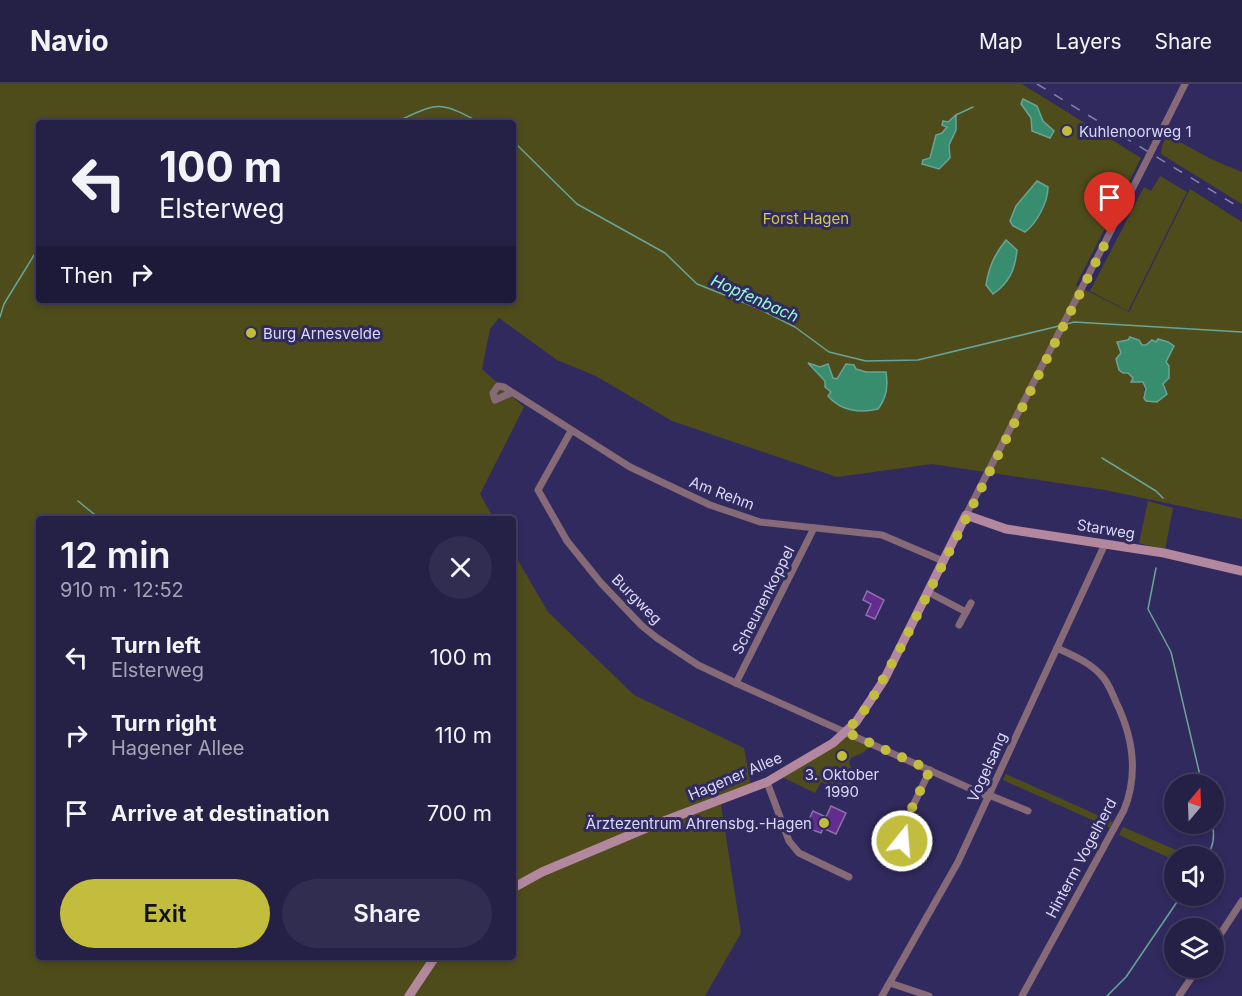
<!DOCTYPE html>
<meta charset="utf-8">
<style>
body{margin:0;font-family:Inter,sans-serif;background:#312d51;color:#f1f3f6;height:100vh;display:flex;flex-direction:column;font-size:22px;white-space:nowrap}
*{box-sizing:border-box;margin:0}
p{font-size:20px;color:#a3a3b3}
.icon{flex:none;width:33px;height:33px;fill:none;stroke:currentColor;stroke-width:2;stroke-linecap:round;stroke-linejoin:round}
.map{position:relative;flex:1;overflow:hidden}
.details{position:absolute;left:36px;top:432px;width:480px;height:444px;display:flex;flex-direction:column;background:#252046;border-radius:6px;box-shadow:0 3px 9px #0003,0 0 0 2px #423e5f}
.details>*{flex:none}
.banner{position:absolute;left:36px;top:36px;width:480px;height:183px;border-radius:6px;box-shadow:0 3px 9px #0003,0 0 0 2px #423e5f;background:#252046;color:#f1f3f6;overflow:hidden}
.needle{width:39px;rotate:19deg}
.fabs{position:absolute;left:1164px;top:690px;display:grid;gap:12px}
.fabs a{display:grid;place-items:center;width:60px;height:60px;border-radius:50%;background:#252046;box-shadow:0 3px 9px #0003,0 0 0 2px #423e5f;font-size:30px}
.pin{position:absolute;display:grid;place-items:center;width:51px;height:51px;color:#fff;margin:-62px -26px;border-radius:50% 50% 50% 0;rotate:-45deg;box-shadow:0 0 6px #0007}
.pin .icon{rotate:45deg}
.me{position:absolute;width:66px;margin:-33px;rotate:17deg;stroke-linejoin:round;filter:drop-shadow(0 0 4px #0008)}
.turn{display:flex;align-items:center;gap:21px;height:126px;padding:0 24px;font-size:27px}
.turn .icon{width:78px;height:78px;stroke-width:2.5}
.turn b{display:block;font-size:42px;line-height:51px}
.then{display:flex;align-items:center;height:57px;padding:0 24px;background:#0003;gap:12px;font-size:22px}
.round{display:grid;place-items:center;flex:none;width:63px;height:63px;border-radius:32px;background:#312d51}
.headline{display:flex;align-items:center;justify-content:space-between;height:102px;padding:0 24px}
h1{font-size:36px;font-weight:600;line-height:45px}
.primary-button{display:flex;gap:12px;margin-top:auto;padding:12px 24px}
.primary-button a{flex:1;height:69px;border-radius:36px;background:#c3bd3e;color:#111;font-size:24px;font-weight:600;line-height:69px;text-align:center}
.primary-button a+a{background:#312d51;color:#f1f3f6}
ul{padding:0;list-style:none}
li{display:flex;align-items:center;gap:18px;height:78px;padding:0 24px}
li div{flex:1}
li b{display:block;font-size:22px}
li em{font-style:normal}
header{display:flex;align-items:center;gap:36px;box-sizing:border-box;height:84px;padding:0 30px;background:#252046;border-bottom:2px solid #423e5f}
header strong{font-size:28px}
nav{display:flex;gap:33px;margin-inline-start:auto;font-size:21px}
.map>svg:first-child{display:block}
.green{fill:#4f4c1b;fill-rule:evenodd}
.water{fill:#388d6f;stroke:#68a498;stroke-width:1.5}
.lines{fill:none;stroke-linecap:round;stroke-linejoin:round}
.stream{stroke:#68a498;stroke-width:1.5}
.building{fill:#642c8f;stroke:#8d71a9;stroke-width:1.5}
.street{stroke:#866a78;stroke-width:7}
.secondary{stroke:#b3889e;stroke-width:9}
.rail{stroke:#8480ab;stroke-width:1.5;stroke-dasharray:10 10;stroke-linecap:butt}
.street-bridge{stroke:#866a78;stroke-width:7}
.route{stroke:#c3bd3e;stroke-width:10;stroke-dasharray:0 18}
.poi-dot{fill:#c3bd3e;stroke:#312a5e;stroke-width:2}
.labels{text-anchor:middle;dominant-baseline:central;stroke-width:6;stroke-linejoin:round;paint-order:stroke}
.poi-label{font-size:15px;fill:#d9d8f9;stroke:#312a5e;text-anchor:start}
.park-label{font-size:15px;fill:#d1ca45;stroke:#312a5e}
.street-label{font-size:15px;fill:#d9d8f9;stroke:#312a5e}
.water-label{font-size:16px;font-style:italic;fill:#95fcd3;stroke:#312a5e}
</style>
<header>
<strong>Navio</strong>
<nav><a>Map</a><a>Layers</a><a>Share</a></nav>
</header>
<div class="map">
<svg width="1242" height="912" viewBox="0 0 1242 912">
<rect width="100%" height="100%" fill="#312a5e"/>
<g class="green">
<path d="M0 0H1022L1141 74 1076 201 1129 228 1190 105 1242 138V435L1105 406 932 380 837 393 672 337 596 292 557 276 499 234 490 245 482 285 524 323 480 410 494 435H39V873H513V468L548 528 634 611 744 664 751 702 720 714 741 849 705 912H0ZM956 31C957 60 943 65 922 80L923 76 930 74 935 58ZM39 39H513V216H39ZM1128 256 1146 262 1154 258H1169L1174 263 1166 278 1169 294 1163 300 1166 309 1157 318 1146 317 1143 298 1132 297 1134 294 1116 275 1121 269 1119 262ZM856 285 866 288 873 287 878 325C855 330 846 326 828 311L831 308 820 289 837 295 842 288Z"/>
<polygon points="1167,51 1211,75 1242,88 1242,120 1161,70 1162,62"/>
<polygon points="1160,92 1187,108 1128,227 1090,207 1144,103 1151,107"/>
<polygon points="1148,417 1173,424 1165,466 1139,459"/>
<polygon points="846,652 869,663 864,668 851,674 849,679 855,691 846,710 821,698 815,709 782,693 824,669"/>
<polygon points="1006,690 1113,738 1110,744 1003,696"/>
<polygon points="1123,743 1190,772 1174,772 1174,776 1119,751"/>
</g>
<g class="water">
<polygon points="1023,15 1037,22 1043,37 1054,47 1050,54 1032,47 1031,34 1021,20"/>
<polygon points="956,31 956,46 949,61 950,74 939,85 922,80 923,76 930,74 936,51 942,49 947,43 942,41 943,37 948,38"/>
<path d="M1037 97 1048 103C1048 118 1037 139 1025 148L1013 142 1010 137 1016 122Z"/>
<path d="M1006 156 1017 166C1015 186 1009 199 993 210L986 201C989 183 994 171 1006 156Z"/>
<polygon points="1130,253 1139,256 1142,261 1146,261 1152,256 1156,258 1158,255 1168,258 1174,262 1166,278 1169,282 1169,294 1163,300 1167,310 1157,318 1146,317 1144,314 1146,305 1143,298 1131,298 1133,294 1128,289 1123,289 1119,286 1116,275 1121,269 1117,258 1128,256"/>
<path d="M808 279 820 283 828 280 833 294 837 295 846 280 854 281 856 285 866 288H886C888 302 887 313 878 325 860 329 841 327 828 312L831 308 825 303V297Z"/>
</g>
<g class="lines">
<g class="stream">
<polyline points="956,31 973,23"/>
<polyline points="174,39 187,39"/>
<path d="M394 39C439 18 437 16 481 39"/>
<polyline points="513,57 577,120 665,169 697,200 755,223 795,243 829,268 866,277 918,276 1059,242"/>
<polyline points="0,233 4,220 39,163"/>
<polyline points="1067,240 1074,238 1242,248"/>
<polyline points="1102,374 1156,407 1163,414"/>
<polyline points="78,417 100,435"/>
<polyline points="1156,484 1148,525 1171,568 1202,700"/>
<path d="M1207 772C1213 763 1215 751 1212 740"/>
<polyline points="1107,912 1126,893 1181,812"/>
</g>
</g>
<g class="building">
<polygon points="867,507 884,516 875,535 866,531 871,520 863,516"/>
<polygon points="831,722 846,729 836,750 823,744 821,749 805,743 813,727 826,733"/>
</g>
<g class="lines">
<g class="street">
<polyline points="1156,58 1185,0"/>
<polyline points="511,309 495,316 493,309 498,302 504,303 630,383 710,421 760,438 882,451 943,477"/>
<polyline points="571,347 538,406 567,457 601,499 641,541 657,554 698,581 736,599 989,713"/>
<polyline points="966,431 1149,72"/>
<polyline points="928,508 966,528"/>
<polyline points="959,541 971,519"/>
<polyline points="736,599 814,444"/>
<polyline points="767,698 789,757 799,769 849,793"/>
<polyline points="989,711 1028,727"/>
<polyline points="902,745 902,757 894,760 890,752 902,745 930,686"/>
<polyline points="1214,860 1242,817"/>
<polyline points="890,899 929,912"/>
<polyline points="882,912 958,778 1105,460"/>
<path d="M1022 912 1124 726C1139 689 1133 653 1116 618 1112 609 1108 597 1100 590 1089 578 1072 571 1057 564"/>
<polyline points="1179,912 1198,884"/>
</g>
<g class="secondary">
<polyline points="513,804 542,788 656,740 767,698 833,659 856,638 884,596 966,431 1006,445 1164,469 1242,487"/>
<polyline points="409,912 435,873"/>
</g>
<polyline class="rail" points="1037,0 1242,125"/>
<polyline class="street-bridge" points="1149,72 1156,58"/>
</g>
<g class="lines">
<polyline class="route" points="902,757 902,745 930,686 846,648 868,622 901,563 1110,150"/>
</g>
<g class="poi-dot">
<circle cx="1067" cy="47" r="6"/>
<circle cx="251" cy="249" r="6"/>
<circle cx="842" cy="672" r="6"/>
<circle cx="824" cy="739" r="6"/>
</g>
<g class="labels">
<g class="poi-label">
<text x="1079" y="47">Kuhlenoorweg 1</text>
<text x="263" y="249">Burg Arnesvelde</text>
<text x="842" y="690" text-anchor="middle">3. Oktober<tspan x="842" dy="17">1990</tspan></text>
<text x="812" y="739" text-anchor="end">Ärztezentrum Ahrensbg.-Hagen</text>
</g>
<g class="park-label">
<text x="806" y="134">Forst Hagen</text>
</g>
<g class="street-label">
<text transform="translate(722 409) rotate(21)">Am Rehm</text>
<text transform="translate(1106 445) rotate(9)">Starweg</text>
<text transform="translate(637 515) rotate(45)">Burgweg</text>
<text transform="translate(763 516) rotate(-63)">Scheunenkoppel</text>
<text transform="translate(987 683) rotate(-66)">Vogelsang</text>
<text transform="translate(735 692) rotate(-23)">Hagener Allee</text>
<text transform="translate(1081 774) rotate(-62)">Hinterm Vogelherd</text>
</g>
<g class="water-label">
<text transform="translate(755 214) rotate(24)">Hopfenbach</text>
</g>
</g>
</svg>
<div class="fabs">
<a><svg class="needle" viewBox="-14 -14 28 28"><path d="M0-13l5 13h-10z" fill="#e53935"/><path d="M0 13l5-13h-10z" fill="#a3a3b3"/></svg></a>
<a><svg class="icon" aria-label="sound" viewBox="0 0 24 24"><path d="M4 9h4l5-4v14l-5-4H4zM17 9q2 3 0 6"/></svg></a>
<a><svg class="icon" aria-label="layers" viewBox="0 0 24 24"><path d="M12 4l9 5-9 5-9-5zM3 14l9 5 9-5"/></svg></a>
</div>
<div class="pin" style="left:1110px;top:150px;background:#d93025"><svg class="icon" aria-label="arrive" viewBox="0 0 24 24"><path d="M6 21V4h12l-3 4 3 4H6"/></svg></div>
<svg class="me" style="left:902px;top:757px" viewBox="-20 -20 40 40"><circle r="17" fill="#c3bd3e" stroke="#fff" stroke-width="3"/><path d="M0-11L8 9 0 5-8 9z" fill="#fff"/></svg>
<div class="banner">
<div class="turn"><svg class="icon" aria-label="left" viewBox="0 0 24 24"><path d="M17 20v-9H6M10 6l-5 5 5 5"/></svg><div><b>100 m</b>Elsterweg</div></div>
<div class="then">Then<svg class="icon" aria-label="right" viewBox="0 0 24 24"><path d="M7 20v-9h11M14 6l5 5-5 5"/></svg></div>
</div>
<section class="details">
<div class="headline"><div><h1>12 min</h1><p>910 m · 12:52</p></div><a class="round"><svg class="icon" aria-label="close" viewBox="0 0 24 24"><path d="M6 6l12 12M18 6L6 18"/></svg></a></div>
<ul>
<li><svg class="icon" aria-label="left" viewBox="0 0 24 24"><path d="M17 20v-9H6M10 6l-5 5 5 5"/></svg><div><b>Turn left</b><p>Elsterweg</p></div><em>100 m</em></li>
<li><svg class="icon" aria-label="right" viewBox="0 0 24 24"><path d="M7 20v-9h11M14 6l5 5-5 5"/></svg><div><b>Turn right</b><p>Hagener Allee</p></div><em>110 m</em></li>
<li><svg class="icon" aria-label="arrive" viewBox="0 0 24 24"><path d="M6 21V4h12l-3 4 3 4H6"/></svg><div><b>Arrive at destination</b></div><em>700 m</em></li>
</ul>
<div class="primary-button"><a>Exit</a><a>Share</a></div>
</section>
</div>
